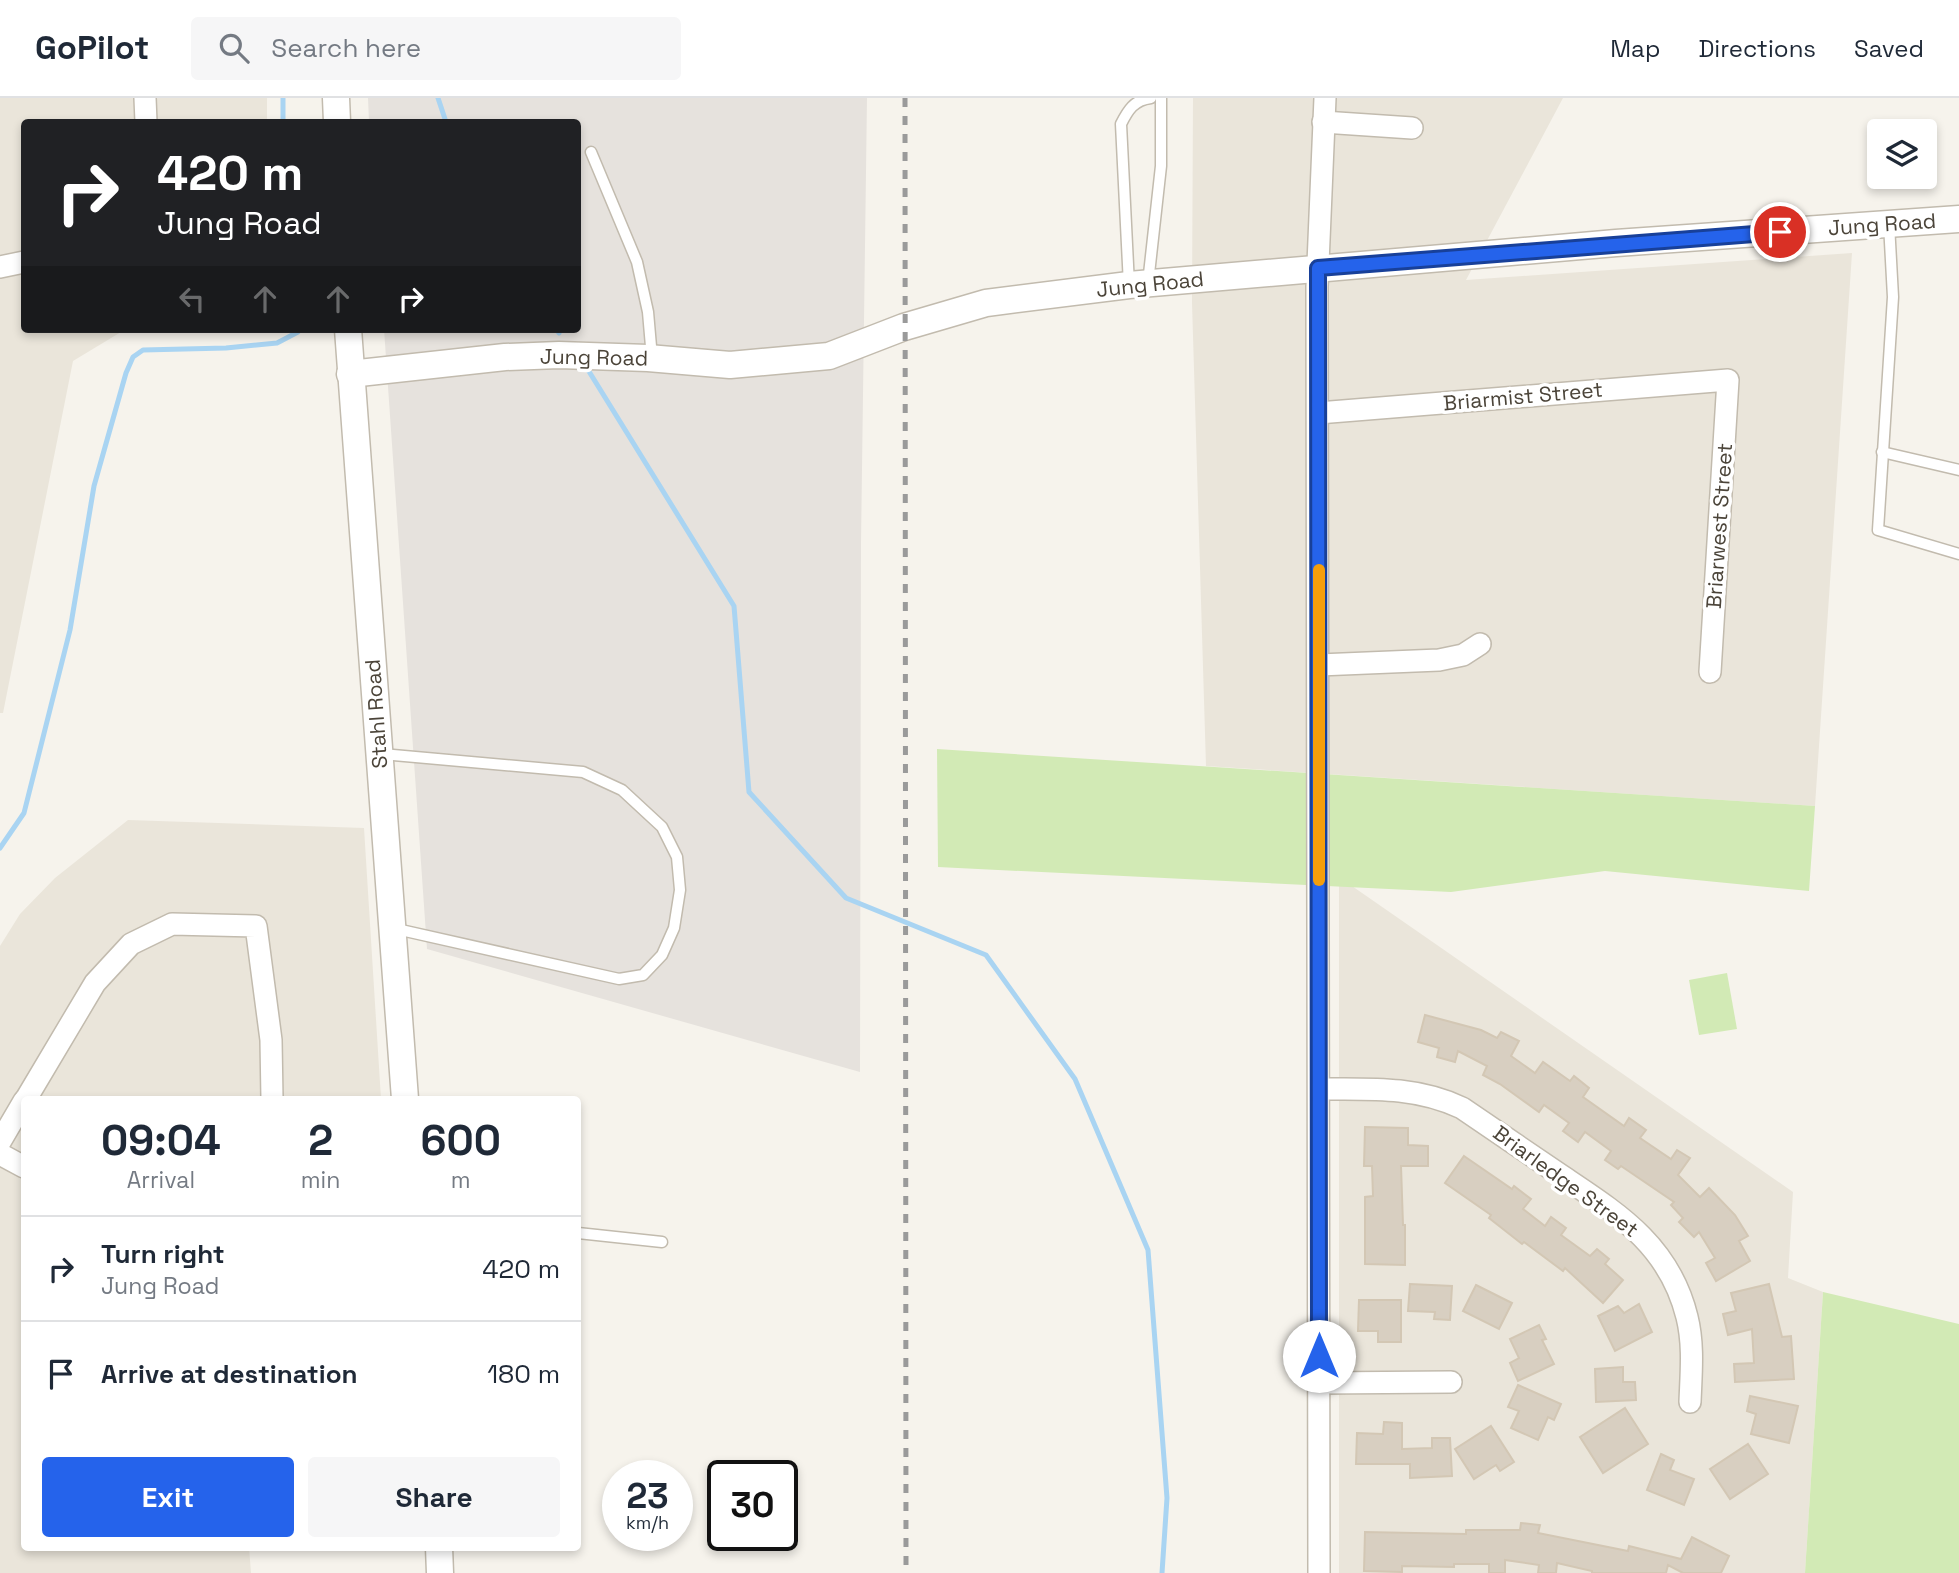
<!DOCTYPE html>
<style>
body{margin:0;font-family:"Space Grotesk",sans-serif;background:#f6f6f7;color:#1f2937;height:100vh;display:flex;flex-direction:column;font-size:26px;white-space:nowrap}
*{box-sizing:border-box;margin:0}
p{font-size:23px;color:#747a83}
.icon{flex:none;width:38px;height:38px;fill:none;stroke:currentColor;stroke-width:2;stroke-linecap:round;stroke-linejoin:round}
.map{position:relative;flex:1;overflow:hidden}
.drawer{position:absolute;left:21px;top:998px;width:560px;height:455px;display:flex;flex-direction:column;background:#fff;border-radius:7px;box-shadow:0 4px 10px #0003}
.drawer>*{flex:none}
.top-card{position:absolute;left:21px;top:21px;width:560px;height:214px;border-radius:7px;box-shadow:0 4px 10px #0003;background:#202124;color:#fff;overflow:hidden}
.tools{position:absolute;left:1867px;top:21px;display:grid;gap:14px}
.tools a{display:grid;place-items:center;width:70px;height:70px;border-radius:7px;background:#fff;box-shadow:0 4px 10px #0003;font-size:35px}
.speed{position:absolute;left:602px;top:1362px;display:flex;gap:14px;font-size:35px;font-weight:700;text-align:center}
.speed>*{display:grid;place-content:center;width:91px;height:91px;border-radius:50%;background:#fff;box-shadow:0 4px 10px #0003;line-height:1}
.speed small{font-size:18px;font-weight:400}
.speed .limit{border:4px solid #111;border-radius:10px;background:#fff;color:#111}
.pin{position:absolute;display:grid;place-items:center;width:60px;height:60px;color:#fff;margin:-30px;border:4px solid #fff;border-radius:50%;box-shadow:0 2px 7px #0007}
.me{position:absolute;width:77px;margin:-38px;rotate:0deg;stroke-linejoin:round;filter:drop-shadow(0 0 5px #0008)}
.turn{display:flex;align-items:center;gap:24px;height:147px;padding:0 21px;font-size:32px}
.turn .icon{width:91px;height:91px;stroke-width:2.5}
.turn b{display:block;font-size:49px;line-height:60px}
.lanes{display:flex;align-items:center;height:66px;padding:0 21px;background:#0003;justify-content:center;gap:35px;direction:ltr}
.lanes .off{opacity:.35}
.eta{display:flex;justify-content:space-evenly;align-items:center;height:119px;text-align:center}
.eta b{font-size:42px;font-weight:800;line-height:49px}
.button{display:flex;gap:14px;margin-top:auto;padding:14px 21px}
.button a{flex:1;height:80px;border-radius:7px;background:#2563eb;color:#fff;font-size:28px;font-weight:800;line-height:80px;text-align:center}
.button a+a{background:#f6f6f7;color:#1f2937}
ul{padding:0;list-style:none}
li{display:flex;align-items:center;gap:21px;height:105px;padding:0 21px;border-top:2px solid #e0e1e3}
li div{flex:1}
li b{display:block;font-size:26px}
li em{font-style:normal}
header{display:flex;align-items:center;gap:42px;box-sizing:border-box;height:98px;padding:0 35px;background:#fff;border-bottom:2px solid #e0e1e3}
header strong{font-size:33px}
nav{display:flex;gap:38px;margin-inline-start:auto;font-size:24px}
.search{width:490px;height:63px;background:#f6f6f7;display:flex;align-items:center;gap:18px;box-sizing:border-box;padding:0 24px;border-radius:7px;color:#747a83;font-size:26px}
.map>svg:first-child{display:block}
.residential{fill:#eae5da}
.industrial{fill:#e6e2dd}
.green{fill:#d2eab5}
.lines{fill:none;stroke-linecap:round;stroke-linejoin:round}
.stream{stroke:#a9d4f2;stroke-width:5}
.building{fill:#d8cfc1;stroke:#d3c7b4;stroke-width:2}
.service-casing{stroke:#c2bbae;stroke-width:13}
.minor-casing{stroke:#c2bbae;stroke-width:24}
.tertiary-casing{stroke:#c2bbae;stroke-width:29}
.service{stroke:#fff;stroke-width:10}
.minor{stroke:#fff;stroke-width:21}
.tertiary{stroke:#fff;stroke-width:26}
.rail{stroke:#9a9a9a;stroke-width:5;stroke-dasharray:9 9;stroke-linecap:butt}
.route-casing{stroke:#184099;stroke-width:18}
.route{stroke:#2563eb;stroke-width:12}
.slow{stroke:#f59e0b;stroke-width:12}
.labels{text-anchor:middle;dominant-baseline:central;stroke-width:7;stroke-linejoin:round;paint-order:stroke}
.street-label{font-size:21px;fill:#4b4439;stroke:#fff}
</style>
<header>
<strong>GoPilot</strong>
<div class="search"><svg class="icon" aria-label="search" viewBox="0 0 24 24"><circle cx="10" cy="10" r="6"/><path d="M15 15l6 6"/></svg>Search here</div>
<nav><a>Map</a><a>Directions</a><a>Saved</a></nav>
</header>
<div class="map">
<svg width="1959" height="1475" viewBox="0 0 1959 1475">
<rect width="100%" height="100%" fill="#f6f3ec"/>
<g class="residential">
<polygon points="0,0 267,0 267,24 24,24 24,231 126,231 73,263 3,615 0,615"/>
<polygon points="1193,0 1563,0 1466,182 1852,155 1815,708 1206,668 1192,205"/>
<polygon points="128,722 364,730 381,1001 24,1001 24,1449 249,1449 251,1475 0,1475 0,848 20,816 55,780"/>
<polygon points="1339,779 1793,1094 1788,1180 1823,1194 1805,1475 1339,1475"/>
</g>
<polygon class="industrial" points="368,0 867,0 861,445 860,974 427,851 384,231 578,231 578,24 369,24"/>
<g class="green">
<polygon points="937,651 1815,708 1809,793 1605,773 1451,794 938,769"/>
<polygon points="1727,875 1737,931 1699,937 1689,882"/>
<polygon points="1823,1194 1959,1226 1959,1475 1805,1475"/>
</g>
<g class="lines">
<g class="stream">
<polyline points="283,0 283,24"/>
<polyline points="438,0 446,24"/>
<polyline points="556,231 559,235"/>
<polyline points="585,267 734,508 749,694 846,800 986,857 1075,981 1148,1152 1167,1400 1162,1475"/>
<polyline points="0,750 24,715 70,532 94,388 126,275 133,259 143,252 226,250 277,245 298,234 298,231"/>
</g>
</g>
<g class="building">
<polygon points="1425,917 1481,932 1497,940 1501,934 1519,943 1511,958 1535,975 1543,964 1570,983 1574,978 1589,990 1583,999 1624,1028 1629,1020 1646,1032 1640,1040 1671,1061 1677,1052 1690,1060 1678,1077 1700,1099 1709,1090 1735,1117 1748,1138 1739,1143 1750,1163 1716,1183 1706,1165 1715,1160 1699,1134 1694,1139 1679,1124 1683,1120 1671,1107 1674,1104 1621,1068 1618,1071 1605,1062 1611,1053 1585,1034 1578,1044 1563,1033 1569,1025 1544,1007 1539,1014 1500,986 1483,977 1487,968 1458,953 1455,964 1437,959 1439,950 1418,944"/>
<polygon points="1365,1029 1408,1030 1408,1047 1428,1048 1428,1068 1401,1068 1403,1127 1405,1127 1405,1167 1365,1166 1365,1099 1373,1098 1372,1068 1364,1068"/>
<polygon points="1464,1058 1512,1091 1514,1088 1531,1101 1523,1111 1545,1128 1551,1119 1566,1130 1561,1137 1590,1158 1597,1151 1609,1161 1605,1166 1623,1182 1603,1205 1565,1170 1563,1173 1524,1144 1522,1146 1489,1120 1491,1117 1445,1085"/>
<polygon points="1410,1186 1452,1188 1450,1222 1434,1221 1435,1214 1408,1213"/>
<polygon points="1769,1186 1782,1239 1791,1238 1794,1281 1735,1284 1734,1266 1754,1265 1752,1231 1728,1237 1723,1216 1736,1213 1731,1195"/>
<polygon points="1476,1187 1512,1205 1499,1231 1463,1213"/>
<polygon points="1359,1202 1401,1202 1401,1244 1378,1244 1378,1233 1358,1233"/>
<polygon points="1639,1206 1652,1234 1615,1253 1598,1218 1618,1208 1624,1215"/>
<polygon points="1539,1227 1546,1241 1542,1242 1554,1266 1518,1283 1510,1265 1519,1260 1510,1241"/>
<polygon points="1623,1269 1623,1284 1635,1284 1636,1302 1596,1304 1595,1271"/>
<polygon points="1518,1287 1561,1306 1554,1322 1548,1319 1538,1342 1511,1330 1519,1313 1508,1309"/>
<polygon points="1750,1298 1798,1308 1789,1345 1751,1336 1756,1316 1747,1313"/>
<polygon points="1625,1310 1648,1346 1603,1375 1580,1339"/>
<polygon points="1384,1324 1402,1325 1402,1351 1432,1350 1432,1340 1450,1340 1452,1378 1410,1380 1410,1366 1356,1366 1357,1335 1383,1336"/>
<polygon points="1491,1328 1514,1364 1500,1373 1496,1367 1474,1381 1455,1351"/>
<polygon points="1748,1346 1768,1376 1730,1401 1710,1371"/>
<polygon points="1661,1356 1674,1362 1670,1372 1694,1381 1684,1407 1647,1392"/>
<polygon points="1521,1425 1540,1427 1538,1435 1628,1453 1629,1448 1681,1461 1692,1439 1729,1458 1721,1475 1683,1475 1668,1467 1666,1475 1592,1475 1592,1473 1557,1465 1556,1475 1538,1475 1539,1467 1505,1462 1505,1475 1489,1475 1489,1466 1454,1466 1454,1469 1402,1468 1402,1474 1364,1473 1365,1434 1466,1436 1466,1432 1520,1432"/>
</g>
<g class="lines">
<g class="service-casing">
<g id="service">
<polyline points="591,54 637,164 648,214 652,260"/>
<polyline points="1889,126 1893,199 1878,432 1959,456"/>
<polyline points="1148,185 1161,68 1161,0"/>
<path d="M1129 187 1121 26C1128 12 1134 2 1151 0"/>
<polyline points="1882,354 1959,372"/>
<polyline points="382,656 583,674 622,692 662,729 677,759 680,792 674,830 662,857 643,877 619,881 392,830"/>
<polyline points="578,1135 662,1144"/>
</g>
</g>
<g class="minor-casing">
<g id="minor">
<polyline points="145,0 146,24"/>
<polyline points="1323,24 1412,30"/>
<polyline points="0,169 24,164"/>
<polyline points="1318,315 1728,282 1710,574"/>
<polyline points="1319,567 1439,562 1463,557 1480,546"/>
<path d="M1319 991C1369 991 1416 988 1462 1010 1494 1032 1527 1054 1559 1076 1617 1115 1669 1146 1687 1219 1694 1247 1691 1276 1690 1304"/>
<polyline points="26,1001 95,885 131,846 172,826 256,828 271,942 272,1001"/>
<polyline points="0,1044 24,1003"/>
<polyline points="0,1056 24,1069"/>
<polyline points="1319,1285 1451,1284"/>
<polyline points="1319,1475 1317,189 1325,0"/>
</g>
</g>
<g class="tertiary-casing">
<g id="tertiary">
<polyline points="336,0 337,24"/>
<polyline points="348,231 405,1001"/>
<polyline points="350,276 505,259 559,257 648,260 730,267 829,258 904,229 986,205 1129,187 1616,145 1959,121"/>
<polyline points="439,1449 440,1475"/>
</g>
</g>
<use href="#service" class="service"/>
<use href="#minor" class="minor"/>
<use href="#tertiary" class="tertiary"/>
<polyline class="rail" points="905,0 906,1475"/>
</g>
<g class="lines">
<g class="route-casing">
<polyline id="route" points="1319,1258 1318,170 1780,134"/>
</g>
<use href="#route" class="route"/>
<polyline class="slow" points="1319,472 1319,782"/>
</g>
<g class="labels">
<g class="street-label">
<text transform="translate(1882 126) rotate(-4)">Jung Road</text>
<text transform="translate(1150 186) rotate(-6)">Jung Road</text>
<text transform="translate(594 259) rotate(1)">Jung Road</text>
<text transform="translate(1523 298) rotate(-5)">Briarmist Street</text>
<text transform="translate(1719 428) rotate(-86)">Briarwest Street</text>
<text transform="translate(376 616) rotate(-94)">Stahl Road</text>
<text transform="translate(1566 1083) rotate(36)">Briarledge Street</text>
</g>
</g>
</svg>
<div class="tools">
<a><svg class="icon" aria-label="layers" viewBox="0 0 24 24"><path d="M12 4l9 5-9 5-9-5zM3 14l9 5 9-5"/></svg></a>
</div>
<div class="speed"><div>23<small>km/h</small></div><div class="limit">30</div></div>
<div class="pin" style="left:1780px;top:134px;background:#d93025"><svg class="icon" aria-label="arrive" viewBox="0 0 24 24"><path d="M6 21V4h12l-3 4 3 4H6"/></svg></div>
<svg class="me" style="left:1319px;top:1258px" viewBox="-20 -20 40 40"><circle r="19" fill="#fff"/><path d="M0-13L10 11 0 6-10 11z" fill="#2563eb"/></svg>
<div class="top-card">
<div class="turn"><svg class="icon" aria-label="right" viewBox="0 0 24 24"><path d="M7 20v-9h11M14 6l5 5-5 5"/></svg><div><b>420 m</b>Jung Road</div></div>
<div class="lanes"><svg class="icon off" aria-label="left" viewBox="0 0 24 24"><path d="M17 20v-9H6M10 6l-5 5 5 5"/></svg><svg class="icon off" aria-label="ahead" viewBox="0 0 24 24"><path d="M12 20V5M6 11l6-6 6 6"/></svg><svg class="icon off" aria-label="ahead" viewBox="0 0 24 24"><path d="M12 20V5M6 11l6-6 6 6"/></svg><svg class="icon" aria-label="right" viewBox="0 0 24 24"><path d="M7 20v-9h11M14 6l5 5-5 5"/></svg></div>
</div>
<section class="drawer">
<div class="eta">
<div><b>09:04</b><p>Arrival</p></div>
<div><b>2</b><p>min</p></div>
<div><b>600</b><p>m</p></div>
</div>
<ul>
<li><svg class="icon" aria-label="right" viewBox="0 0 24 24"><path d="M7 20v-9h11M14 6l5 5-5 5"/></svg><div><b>Turn right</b><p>Jung Road</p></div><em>420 m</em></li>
<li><svg class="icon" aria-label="arrive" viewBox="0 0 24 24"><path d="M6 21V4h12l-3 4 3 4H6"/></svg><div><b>Arrive at destination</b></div><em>180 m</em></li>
</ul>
<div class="button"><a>Exit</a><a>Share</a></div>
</section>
</div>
